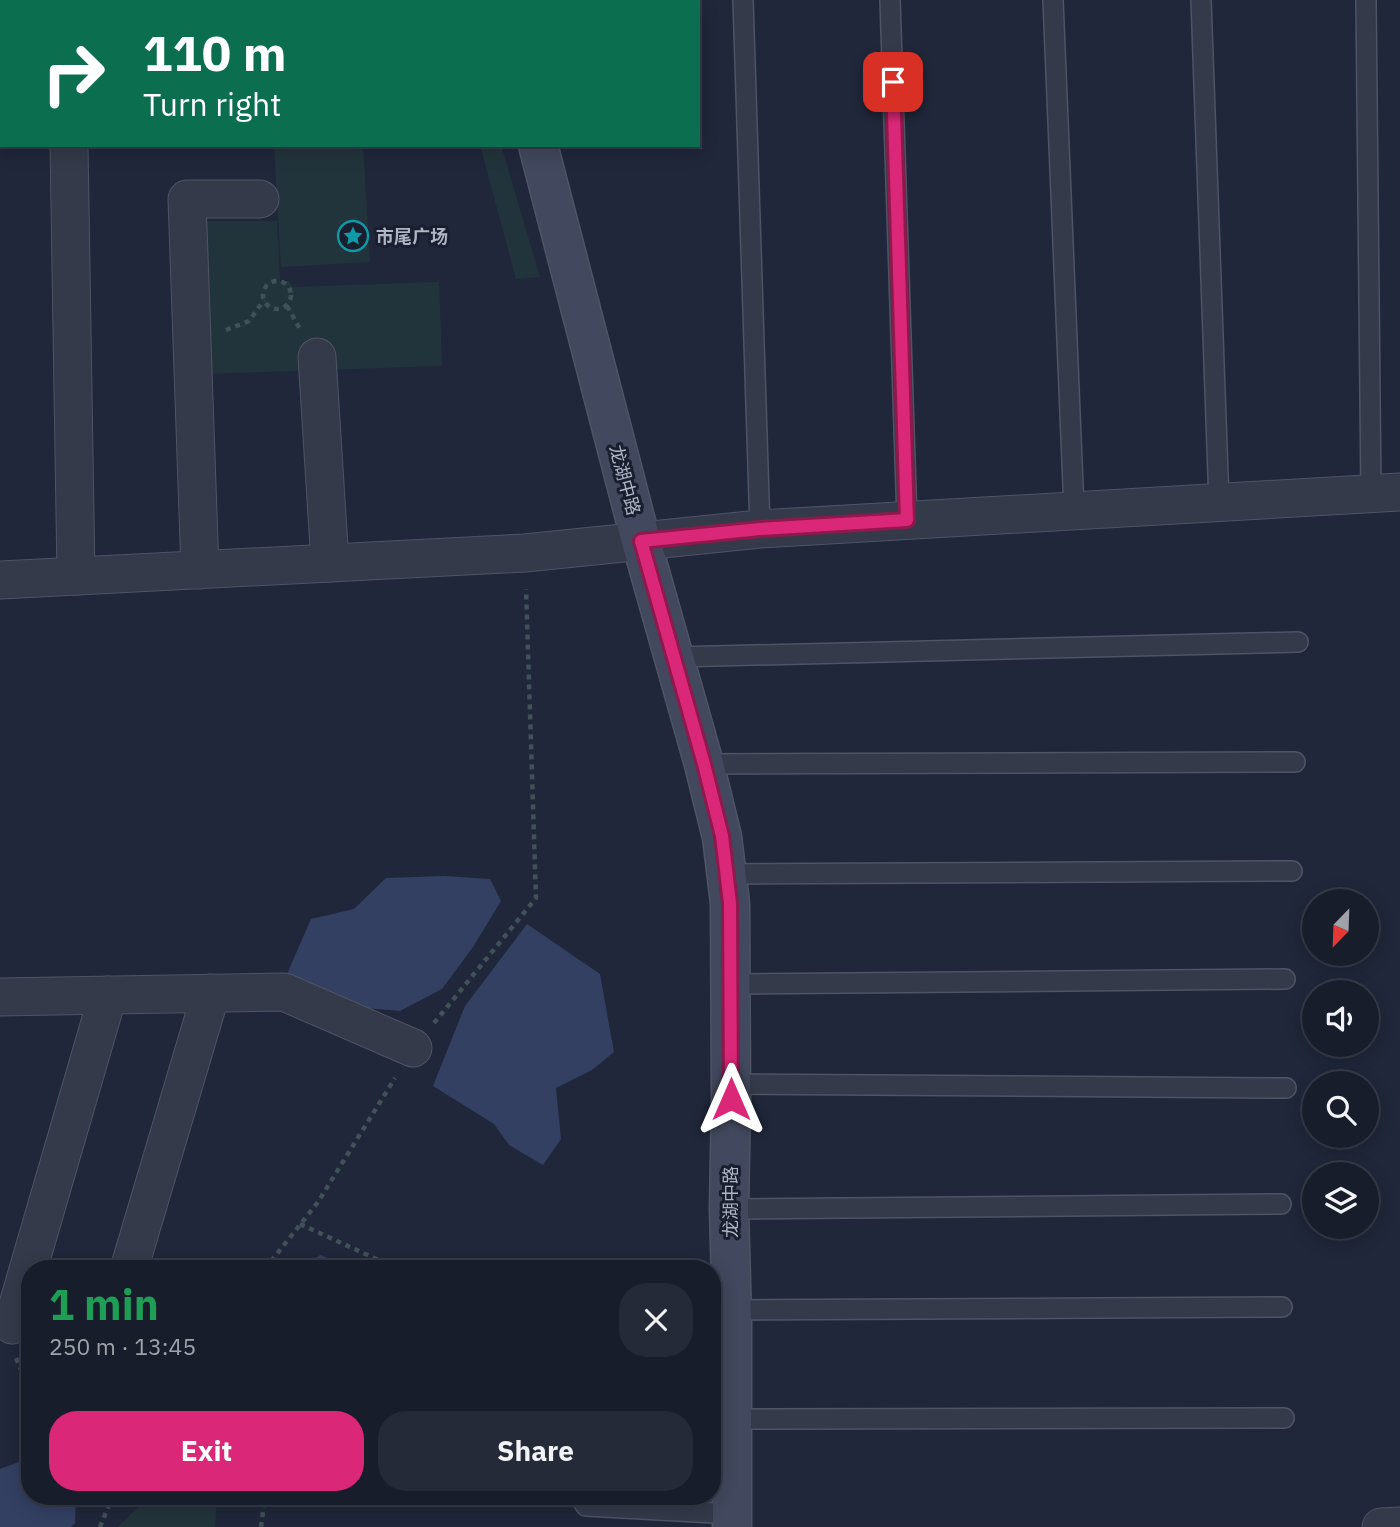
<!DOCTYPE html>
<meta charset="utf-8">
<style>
body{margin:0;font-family:"IBM Plex Sans","Noto Sans SC",sans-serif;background:#252a38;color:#f1f3f6;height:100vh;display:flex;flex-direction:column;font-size:26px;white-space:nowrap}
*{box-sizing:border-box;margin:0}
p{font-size:23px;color:#9fa2a9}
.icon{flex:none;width:38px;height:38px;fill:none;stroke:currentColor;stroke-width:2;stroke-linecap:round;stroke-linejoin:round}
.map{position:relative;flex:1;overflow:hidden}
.side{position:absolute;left:21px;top:1260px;width:700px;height:245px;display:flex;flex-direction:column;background:#181d2c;border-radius:28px;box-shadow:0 4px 18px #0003,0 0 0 2px #363b48}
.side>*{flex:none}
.guide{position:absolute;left:0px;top:0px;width:700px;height:147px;box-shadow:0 4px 18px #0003,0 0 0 2px #363b48;background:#0b6e4f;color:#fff;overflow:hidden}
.needle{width:46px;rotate:203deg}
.buttons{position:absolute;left:1302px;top:889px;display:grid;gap:14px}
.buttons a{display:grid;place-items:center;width:77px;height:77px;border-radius:50%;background:#181d2c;box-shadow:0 4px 18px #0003,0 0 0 2px #363b48;font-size:35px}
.pin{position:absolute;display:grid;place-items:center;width:60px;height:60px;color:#fff;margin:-30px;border-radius:14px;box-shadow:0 4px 10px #0006}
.me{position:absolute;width:77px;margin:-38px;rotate:0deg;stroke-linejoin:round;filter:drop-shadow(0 0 5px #0008)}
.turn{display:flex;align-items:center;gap:24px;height:147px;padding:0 28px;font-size:32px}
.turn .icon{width:91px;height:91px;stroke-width:2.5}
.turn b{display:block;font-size:49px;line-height:60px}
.round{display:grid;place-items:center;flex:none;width:74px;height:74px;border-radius:28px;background:#252a38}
.overview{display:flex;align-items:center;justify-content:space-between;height:119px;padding:0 28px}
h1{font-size:42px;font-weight:700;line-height:52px;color:#1e9e55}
.button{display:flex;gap:14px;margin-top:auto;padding:14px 28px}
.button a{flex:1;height:80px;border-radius:28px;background:#db2777;color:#fff;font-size:28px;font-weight:700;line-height:80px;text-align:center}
.button a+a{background:#252a38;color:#f1f3f6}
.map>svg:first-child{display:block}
.green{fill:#22343b}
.water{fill:#334062}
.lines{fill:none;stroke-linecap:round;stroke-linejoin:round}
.lane-casing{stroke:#4f5465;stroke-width:22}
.street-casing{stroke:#4f5465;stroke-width:39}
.secondary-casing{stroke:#4f5465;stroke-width:41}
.path{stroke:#405158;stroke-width:4.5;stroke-dasharray:5 5;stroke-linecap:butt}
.lane{stroke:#343a4a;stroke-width:19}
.street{stroke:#343a4a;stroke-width:37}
.secondary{stroke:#42485d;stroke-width:38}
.route-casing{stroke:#8e194d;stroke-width:18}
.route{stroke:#db2777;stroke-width:12}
.labels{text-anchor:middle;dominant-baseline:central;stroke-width:6;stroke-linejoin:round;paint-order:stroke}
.poi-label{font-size:18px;font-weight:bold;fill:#afb4c6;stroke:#191f2e;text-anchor:start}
.street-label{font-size:18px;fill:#afb4c6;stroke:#191f2e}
</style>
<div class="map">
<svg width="1400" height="1527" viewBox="0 0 1400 1527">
<rect width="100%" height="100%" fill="#20273a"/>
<g class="green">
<rect x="99" y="0" width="184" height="2"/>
<polygon points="274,145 363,145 370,262 281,267"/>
<polygon points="480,145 501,145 540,277 516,279"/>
<polygon points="195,221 277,221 280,281 289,281 293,287 439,282 442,366 202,374"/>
<polygon points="146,1496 217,1496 215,1527 118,1527 147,1498"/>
</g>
<g class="water">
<polygon points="444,876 490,879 501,901 473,947 442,989 400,1011 343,1006 287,974 311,919 354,909 386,878"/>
<polygon points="527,924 600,974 614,1052 592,1070 556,1088 561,1139 543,1165 509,1145 494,1124 433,1086 465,1006"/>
<polygon points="320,1255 355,1269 302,1269"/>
<polygon points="30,1458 30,1496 76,1496 75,1523 71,1527 0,1527 0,1469"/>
</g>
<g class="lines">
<g class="lane-casing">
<g id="lane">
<polyline points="743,0 760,529"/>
<polyline points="890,0 907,520"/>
<polyline points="1053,0 1074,510"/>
<polyline points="1201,0 1219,503"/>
<polyline points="1366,0 1371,494"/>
<polyline points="674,657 1298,642"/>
<polyline points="704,764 1295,762"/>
<polyline points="726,874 1292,871"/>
<polyline points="730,984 1285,979"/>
<polyline points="731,1084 1286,1088"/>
<polyline points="729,1209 1281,1204"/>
<polyline points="732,1310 1282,1307"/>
<polyline points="732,1419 1284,1418"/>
<polyline points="579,1496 586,1506 732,1514 732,1519"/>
</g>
</g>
<g class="street-casing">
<g id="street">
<polyline points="86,0 86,2"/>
<polyline points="0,44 2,44"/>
<polyline points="69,145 76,576"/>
<polyline points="317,357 330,563"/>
<polyline points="200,570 187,199 260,199"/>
<polyline points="0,580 525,553 760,529 1400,492"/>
<polyline points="0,997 284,992 413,1048"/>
<polyline points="129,1269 211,993"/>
<polyline points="12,1325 108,995"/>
<polyline points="1381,1527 1400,1526"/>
</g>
</g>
<g class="secondary-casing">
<g id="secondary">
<polyline points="501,0 501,2"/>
<polyline points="538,145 641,541 704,764 722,837 730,903 731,1099 729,1209 732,1318 732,1527"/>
</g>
</g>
<g class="path">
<circle cx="277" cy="295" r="14"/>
<polyline points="287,306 300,329"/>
<polyline points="226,330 249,321 264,300"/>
<polyline points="434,1023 536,898 526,589"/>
<polyline points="300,1224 398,1269"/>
<polyline points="265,1269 318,1202 395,1078"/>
<polyline points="16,1358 30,1390"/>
<polyline points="100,1527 108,1507 108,1496"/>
<polyline points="261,1527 265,1496"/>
</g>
<use href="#lane" class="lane"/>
<use href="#street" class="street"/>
<use href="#secondary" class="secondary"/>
</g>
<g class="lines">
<g class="route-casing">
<polyline id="route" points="731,1099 730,903 722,836 704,764 641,541 760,529 907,520 893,82"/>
</g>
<use href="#route" class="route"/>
</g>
<defs>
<g id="sight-ring" transform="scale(1.575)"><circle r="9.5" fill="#191f2e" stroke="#0f9aa8" stroke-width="1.5"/><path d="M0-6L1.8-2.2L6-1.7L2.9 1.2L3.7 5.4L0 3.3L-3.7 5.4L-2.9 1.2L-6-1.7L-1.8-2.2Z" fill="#0f9aa8"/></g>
</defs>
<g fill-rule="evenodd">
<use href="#sight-ring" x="353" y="236"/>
</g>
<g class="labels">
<g class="poi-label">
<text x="376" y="236">市尾广场</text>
</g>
<g class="street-label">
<text transform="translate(625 480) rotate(75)">龙湖中路</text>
<text transform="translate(730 1202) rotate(-90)">龙湖中路</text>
</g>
</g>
</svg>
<div class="buttons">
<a><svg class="needle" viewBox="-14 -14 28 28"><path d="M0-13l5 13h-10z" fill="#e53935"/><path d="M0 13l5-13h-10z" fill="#9fa2a9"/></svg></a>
<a><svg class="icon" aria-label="sound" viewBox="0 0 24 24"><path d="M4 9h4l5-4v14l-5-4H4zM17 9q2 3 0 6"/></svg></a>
<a><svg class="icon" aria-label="search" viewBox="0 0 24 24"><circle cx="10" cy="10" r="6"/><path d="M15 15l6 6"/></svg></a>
<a><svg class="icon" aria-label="layers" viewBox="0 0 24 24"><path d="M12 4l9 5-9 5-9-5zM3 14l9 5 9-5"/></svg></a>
</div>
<div class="pin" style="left:893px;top:82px;background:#d93025"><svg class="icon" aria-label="arrive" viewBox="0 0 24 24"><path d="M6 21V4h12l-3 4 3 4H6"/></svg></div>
<svg class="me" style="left:731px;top:1099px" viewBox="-20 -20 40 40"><path d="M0-17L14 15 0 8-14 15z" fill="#db2777" stroke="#fff" stroke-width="4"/></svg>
<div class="guide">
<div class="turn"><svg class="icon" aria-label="right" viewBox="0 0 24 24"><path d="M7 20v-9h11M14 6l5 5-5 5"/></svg><div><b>110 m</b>Turn right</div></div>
</div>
<section class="side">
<div class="overview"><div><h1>1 min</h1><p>250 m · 13:45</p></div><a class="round"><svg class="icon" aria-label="close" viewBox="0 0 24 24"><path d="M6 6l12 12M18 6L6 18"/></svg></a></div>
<div class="button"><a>Exit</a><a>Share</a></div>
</section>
</div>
